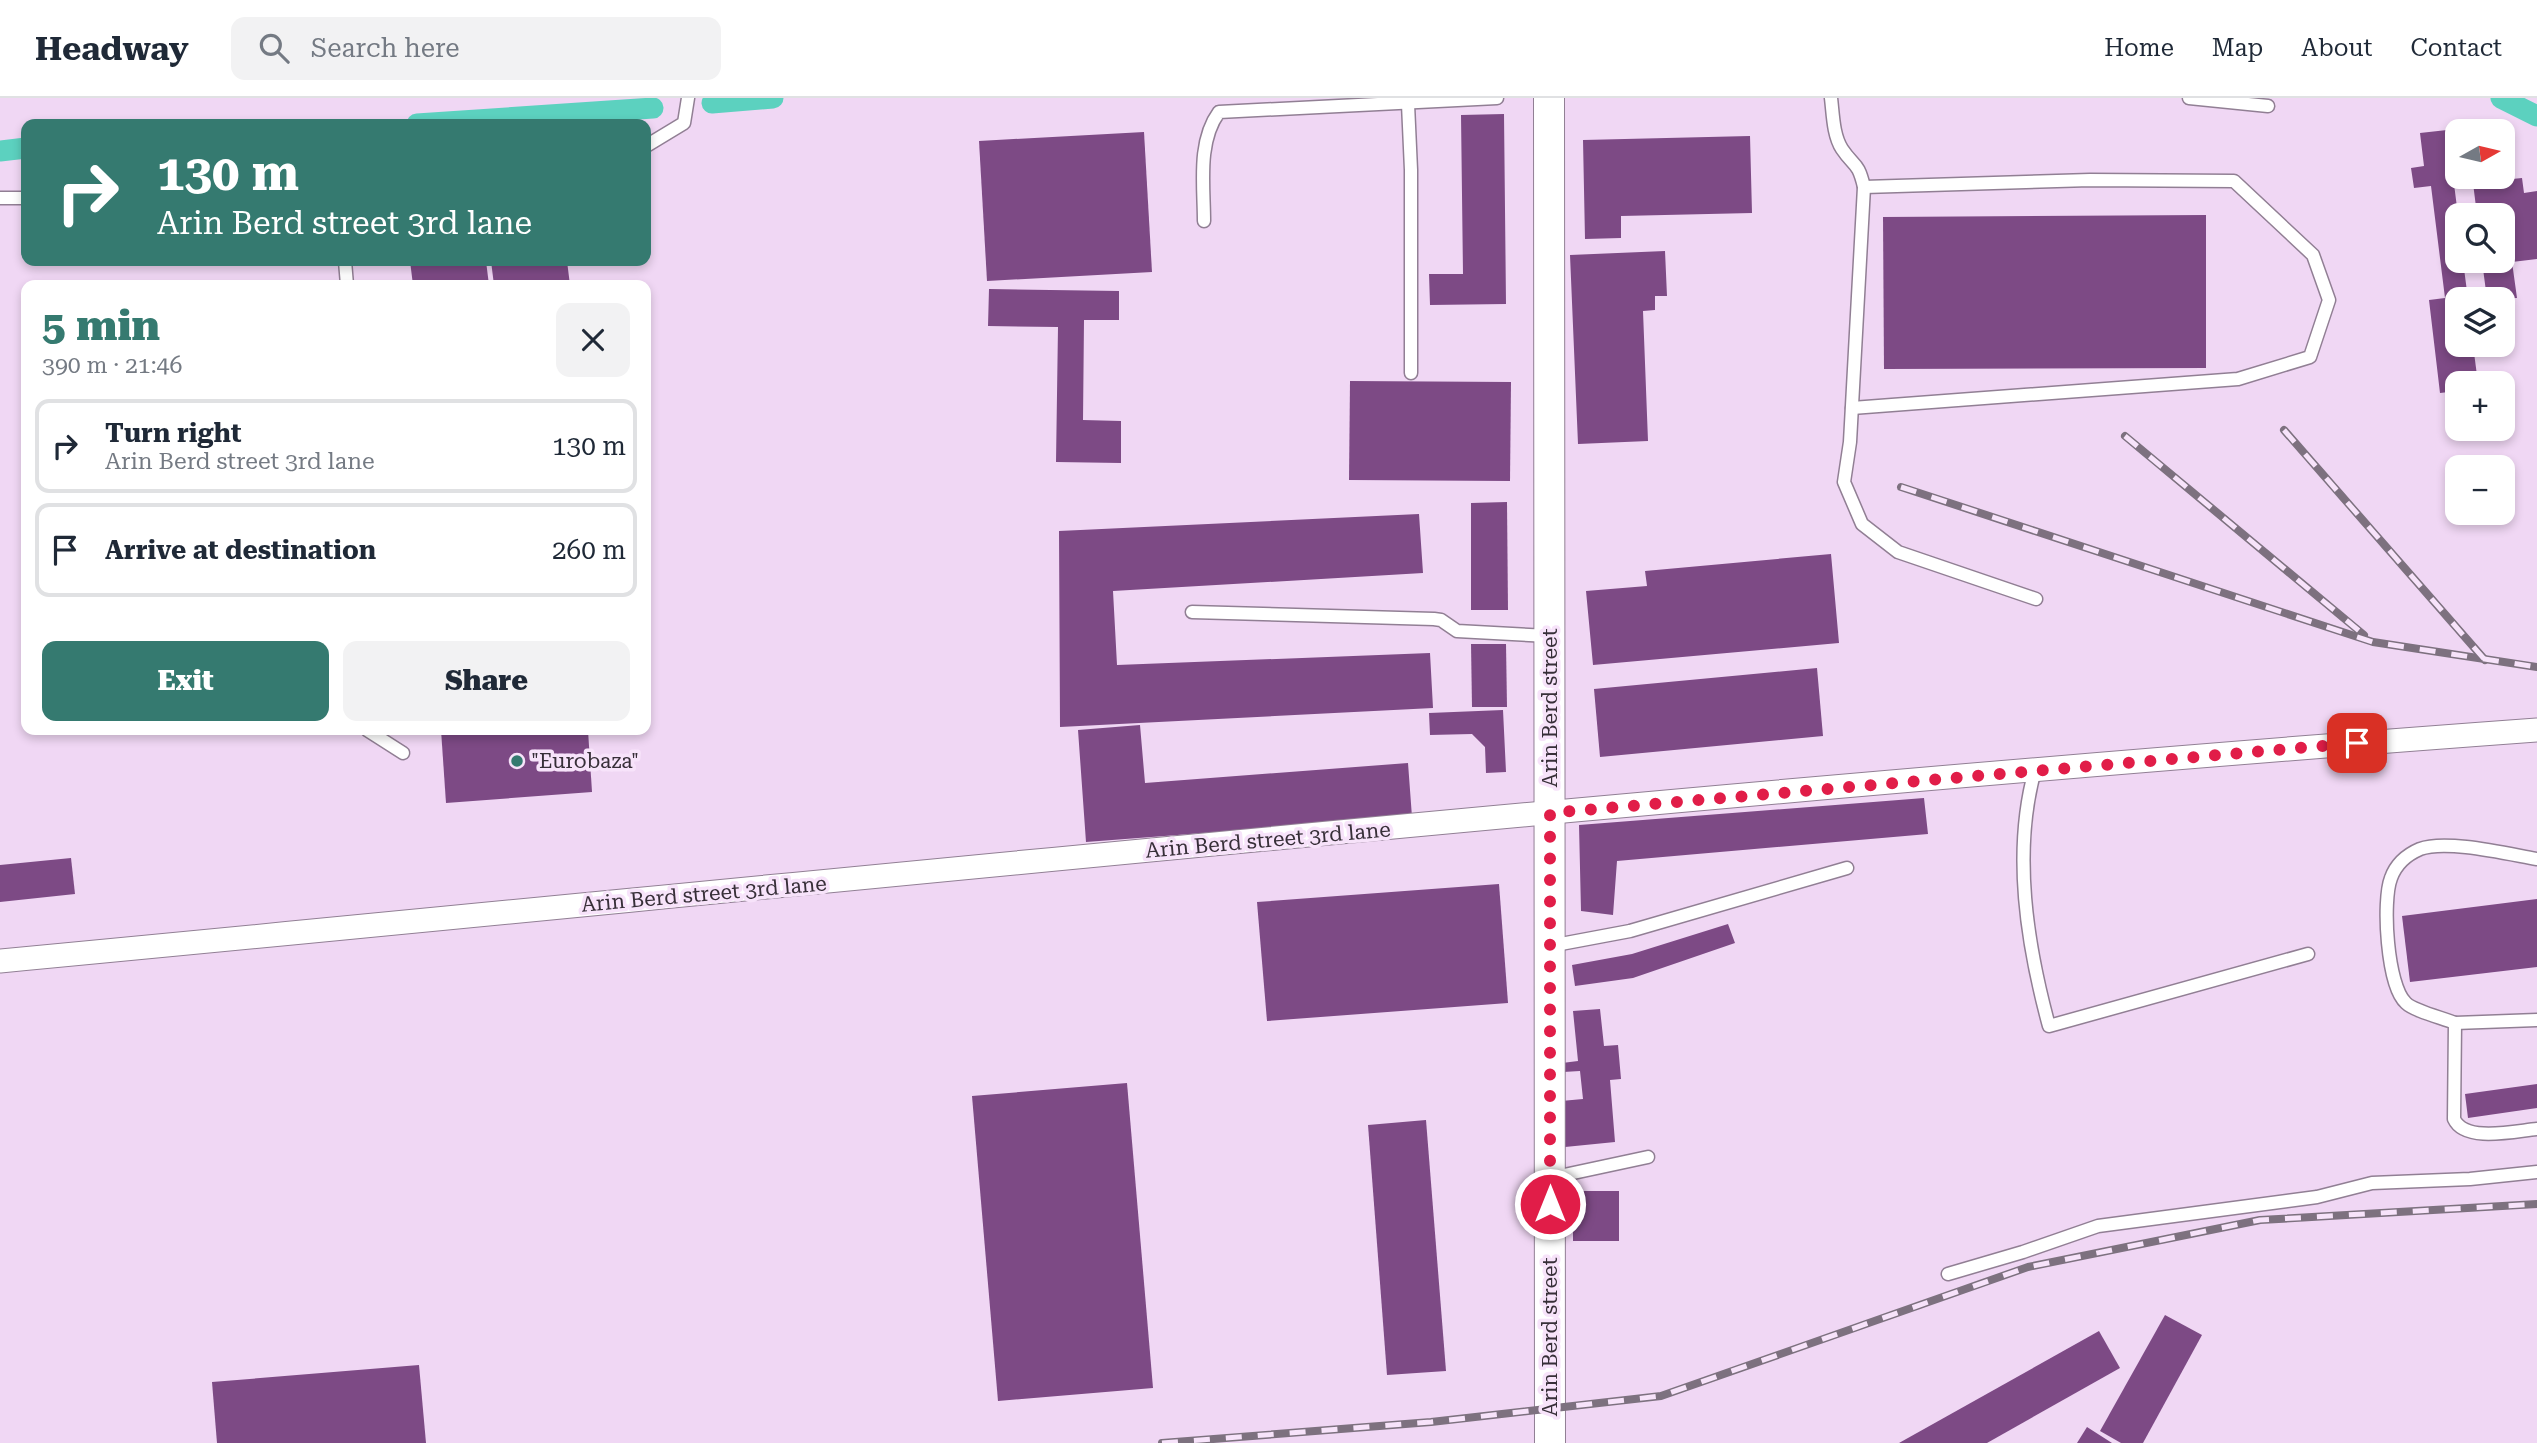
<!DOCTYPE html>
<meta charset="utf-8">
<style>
body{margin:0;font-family:"Roboto Serif",serif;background:#f2f2f3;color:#1f2937;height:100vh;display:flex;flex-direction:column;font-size:26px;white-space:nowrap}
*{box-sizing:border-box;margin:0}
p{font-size:23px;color:#747a83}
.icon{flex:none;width:38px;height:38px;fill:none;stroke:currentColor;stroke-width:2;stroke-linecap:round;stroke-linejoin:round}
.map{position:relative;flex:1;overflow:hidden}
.side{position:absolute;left:21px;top:182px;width:630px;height:455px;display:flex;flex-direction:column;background:#fff;border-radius:14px;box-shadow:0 4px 10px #0003}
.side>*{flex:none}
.guide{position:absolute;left:21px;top:21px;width:630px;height:147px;border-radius:14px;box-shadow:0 4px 10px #0003;background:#357a70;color:#fff;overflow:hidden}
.needle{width:46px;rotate:82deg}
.fabs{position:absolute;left:2445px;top:21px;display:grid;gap:14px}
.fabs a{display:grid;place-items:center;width:70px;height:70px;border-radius:14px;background:#fff;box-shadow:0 4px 10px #0003;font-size:35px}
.pin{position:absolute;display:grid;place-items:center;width:60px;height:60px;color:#fff;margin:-30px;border-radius:14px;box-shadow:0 4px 10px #0006}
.me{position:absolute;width:77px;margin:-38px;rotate:0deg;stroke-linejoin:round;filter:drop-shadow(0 0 5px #0008)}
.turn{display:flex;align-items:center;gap:24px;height:147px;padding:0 21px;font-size:32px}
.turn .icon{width:91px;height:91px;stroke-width:2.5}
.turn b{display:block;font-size:49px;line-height:60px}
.round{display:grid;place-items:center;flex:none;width:74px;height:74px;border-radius:14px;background:#f2f2f3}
.head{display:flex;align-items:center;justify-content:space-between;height:119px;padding:0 21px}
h1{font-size:42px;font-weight:800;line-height:52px;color:#357a70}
.primary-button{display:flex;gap:14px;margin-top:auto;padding:14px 21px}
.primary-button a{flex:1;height:80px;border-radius:14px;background:#357a70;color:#fff;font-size:28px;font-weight:800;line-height:80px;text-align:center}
.primary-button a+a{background:#f2f2f3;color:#1f2937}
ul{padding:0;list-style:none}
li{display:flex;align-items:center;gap:21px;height:94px;margin:0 14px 10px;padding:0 7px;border:4px solid #e0e1e3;border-radius:14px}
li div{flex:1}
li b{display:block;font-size:26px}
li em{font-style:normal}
header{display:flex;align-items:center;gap:42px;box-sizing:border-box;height:98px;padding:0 35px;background:#fff;border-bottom:2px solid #e0e1e3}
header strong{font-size:33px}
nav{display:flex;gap:38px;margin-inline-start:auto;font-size:24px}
.search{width:490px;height:63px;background:#f2f2f3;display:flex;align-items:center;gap:18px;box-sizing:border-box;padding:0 24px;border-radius:14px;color:#747a83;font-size:26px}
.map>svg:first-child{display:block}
.built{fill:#f0d7f4;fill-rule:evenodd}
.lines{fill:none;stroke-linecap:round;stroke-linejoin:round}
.canal{stroke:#5cd1bf;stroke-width:21}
.building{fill:#7d4a85}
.service-casing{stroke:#917f94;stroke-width:15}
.minor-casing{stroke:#917f94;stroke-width:25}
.tertiary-casing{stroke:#917f94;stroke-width:32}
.service{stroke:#fff;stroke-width:12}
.minor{stroke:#fff;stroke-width:23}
.tertiary{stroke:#fff;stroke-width:30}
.rail-casing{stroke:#7d717f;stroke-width:8}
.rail{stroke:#f7e3fa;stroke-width:5;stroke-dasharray:16;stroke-linecap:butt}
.route{stroke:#e11d48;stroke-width:12;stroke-dasharray:0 21.6}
.poi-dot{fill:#357a70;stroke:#f7e3fa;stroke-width:2.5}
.labels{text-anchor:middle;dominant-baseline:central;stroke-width:7;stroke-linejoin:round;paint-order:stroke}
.street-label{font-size:21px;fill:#372f38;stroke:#f7e3fa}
.poi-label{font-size:21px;fill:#372f38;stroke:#f7e3fa;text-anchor:start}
</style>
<header>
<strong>Headway</strong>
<div class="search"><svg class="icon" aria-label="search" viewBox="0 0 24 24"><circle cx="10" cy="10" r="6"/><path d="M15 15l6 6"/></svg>Search here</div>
<nav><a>Home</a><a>Map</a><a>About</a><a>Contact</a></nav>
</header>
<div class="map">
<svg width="2537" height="1345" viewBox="0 0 2537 1345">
<rect width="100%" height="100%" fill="#f7e3fa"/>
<path class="built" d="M0 0H2537V1345H0ZM26 26H646V163H26ZM2457 33H2502V79H2457ZM2457 117H2502V163H2457ZM26 187H646V632H26ZM2457 201H2502V247H2457ZM2457 285H2502V331H2457ZM2457 369H2502V415H2457Z"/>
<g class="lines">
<g class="canal">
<polyline points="2501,0 2537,18"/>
<polyline points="712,5 773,0"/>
<polyline points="417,26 653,10"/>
<polyline points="0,53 26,50"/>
</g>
</g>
<g class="building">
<polygon points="1504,16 1506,206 1430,207 1429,176 1463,176 1461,17"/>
<polygon points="2447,32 2458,117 2457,163 2463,163 2468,201 2457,201 2457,247 2473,247 2478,285 2457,285 2457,293 2440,295 2429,202 2445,200 2431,88 2414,90 2411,70 2424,68 2420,35"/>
<polygon points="1144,34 1152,174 987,183 979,43"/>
<polygon points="1750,38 1752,115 1621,118 1621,140 1585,141 1583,42"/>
<polygon points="2522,80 2524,95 2537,93 2537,161 2512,164 2517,200 2487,201 2482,163 2502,163 2502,117 2477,117 2473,85"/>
<polygon points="2206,117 2206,270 1884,271 1883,119"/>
<polygon points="1665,153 1667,198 1655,198 1655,212 1643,213 1648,343 1578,346 1570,157"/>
<polygon points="410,163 486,163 489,187 413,187"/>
<polygon points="491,163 567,163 570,187 494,187"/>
<polygon points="989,191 1119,193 1119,222 1084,222 1083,322 1121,323 1121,365 1056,364 1058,229 988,228"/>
<polygon points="1350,283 1511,284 1510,383 1349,382"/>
<polygon points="1507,404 1508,512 1471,512 1471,405"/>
<polygon points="1419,416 1423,475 1113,493 1117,567 1430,555 1433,610 1060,629 1059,433"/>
<polygon points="1831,456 1839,545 1593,567 1586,493 1647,488 1645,473"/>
<polygon points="1471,546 1506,546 1507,609 1472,609"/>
<polygon points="1817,570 1823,638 1600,659 1594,591"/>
<polygon points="1503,612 1506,674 1486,675 1485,649 1472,636 1430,637 1429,615"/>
<polygon points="1140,627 1145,685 1408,665 1412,719 1086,744 1078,632"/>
<polygon points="441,632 588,632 592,694 446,705"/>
<polygon points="1924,700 1928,736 1617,763 1613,817 1581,813 1579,727"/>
<polygon points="71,760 75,796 0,804 0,767"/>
<polygon points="1499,786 1508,905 1267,923 1257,804"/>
<polygon points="2537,801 2537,869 2410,884 2402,818"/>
<polygon points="1728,826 1735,845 1633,880 1575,888 1572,867 1632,856"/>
<polygon points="1600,911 1604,948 1618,947 1621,981 1610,982 1615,1044 1565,1049 1561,1003 1583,1001 1580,973 1563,974 1562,965 1578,963 1573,913"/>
<polygon points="1127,985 1153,1290 998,1303 972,998"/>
<polygon points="2537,986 2537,1010 2468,1020 2465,996"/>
<polygon points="1426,1022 1446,1273 1387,1277 1368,1027"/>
<rect x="1573" y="1093" width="46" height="50"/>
<polygon points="2165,1217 2202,1237 2143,1345 2121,1345 2100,1333"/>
<polygon points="2099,1233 2120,1270 1987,1345 1899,1345"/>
<polygon points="419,1267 426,1345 217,1345 212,1284"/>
<polygon points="2087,1329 2112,1345 2077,1345"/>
</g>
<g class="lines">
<g class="service-casing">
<g id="service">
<path d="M1831 0C1833 16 1833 37 1842 51 1854 69 1858 63 1864 89L1850 344 1844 384 1862 426 1898 454 2036 501"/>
<polyline points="2189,0 2268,8"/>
<polyline points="1408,6 1411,72 1411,275"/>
<polyline points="646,48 684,25 688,0"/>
<polyline points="0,100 26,100"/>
<path d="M1204 123C1204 88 1197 44 1219 14L1497 0"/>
<polyline points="345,163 347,187"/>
<polyline points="1852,310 2238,281 2310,259 2329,202 2313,157 2234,83 2090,82 1864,89"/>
<polyline points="1192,514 1434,521 1441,522 1457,533 1549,538"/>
<polyline points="367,632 403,655"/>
<path d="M2035 672C2012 754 2027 847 2049 928L2308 856"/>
<path d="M2537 761C2508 756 2446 741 2420 751 2406 757 2396 766 2391 780 2382 803 2387 888 2406 905 2414 913 2443 920 2455 925L2454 1021C2465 1045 2515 1033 2537 1031"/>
<polyline points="1550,848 1630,833 1847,770"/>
<polyline points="2455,925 2537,922"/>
<polyline points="1550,1080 1648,1059"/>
<polyline points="1948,1176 2023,1154 2098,1128 2317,1099 2372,1085 2470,1081 2537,1074"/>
</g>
</g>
<g class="minor-casing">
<path id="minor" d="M0 863C845 783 1690 694 2537 632"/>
</g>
<g class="tertiary-casing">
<polyline id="tertiary" points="1549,0 1550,1345"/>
</g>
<use href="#service" class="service"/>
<use href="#minor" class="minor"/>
<use href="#tertiary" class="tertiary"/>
<g class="rail-casing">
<g id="rail">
<polyline points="2284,332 2485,562"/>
<polyline points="2125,338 2364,537"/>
<polyline points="1901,389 2373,544 2537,569"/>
<polyline points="1162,1345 1431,1324 1661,1298 2028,1169 2260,1122 2537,1106"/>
</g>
</g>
<use href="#rail" class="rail"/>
</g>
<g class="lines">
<polyline class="route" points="1550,1106 1550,715 2357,645"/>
</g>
<circle class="poi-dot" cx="517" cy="663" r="7"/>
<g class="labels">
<g class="street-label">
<text transform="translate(1550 610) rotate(-90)">Arin Berd street</text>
<text transform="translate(1268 742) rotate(-5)">Arin Berd street 3rd lane</text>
<text transform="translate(704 796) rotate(-5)">Arin Berd street 3rd lane</text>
<text transform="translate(1550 1239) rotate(-90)">Arin Berd street</text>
</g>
<g class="poi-label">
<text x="531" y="663">"Eurobaza"</text>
</g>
</g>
</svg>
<div class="fabs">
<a><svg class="needle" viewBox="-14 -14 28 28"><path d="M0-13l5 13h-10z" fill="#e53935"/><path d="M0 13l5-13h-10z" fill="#747a83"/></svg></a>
<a><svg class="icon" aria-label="search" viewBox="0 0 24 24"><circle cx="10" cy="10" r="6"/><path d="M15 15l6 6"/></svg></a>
<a><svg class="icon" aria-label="layers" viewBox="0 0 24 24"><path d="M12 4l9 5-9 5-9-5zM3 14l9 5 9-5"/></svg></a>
<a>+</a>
<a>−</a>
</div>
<div class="pin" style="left:2357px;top:645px;background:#d93025"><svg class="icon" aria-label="arrive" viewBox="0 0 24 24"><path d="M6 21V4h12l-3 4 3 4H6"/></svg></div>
<svg class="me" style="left:1550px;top:1106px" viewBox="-20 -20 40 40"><circle r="17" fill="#e11d48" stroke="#fff" stroke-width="3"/><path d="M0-11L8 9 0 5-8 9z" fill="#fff"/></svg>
<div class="guide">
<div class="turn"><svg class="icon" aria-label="right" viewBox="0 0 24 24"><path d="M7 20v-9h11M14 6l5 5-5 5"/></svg><div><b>130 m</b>Arin Berd street 3rd lane</div></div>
</div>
<section class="side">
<div class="head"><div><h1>5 min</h1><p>390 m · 21:46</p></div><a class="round"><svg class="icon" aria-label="close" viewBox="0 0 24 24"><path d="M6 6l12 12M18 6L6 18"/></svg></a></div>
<ul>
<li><svg class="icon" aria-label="right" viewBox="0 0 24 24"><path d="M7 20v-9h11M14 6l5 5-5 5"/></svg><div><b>Turn right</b><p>Arin Berd street 3rd lane</p></div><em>130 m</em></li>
<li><svg class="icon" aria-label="arrive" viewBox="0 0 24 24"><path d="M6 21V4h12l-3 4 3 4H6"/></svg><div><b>Arrive at destination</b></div><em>260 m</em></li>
</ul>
<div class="primary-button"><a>Exit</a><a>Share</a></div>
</section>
</div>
